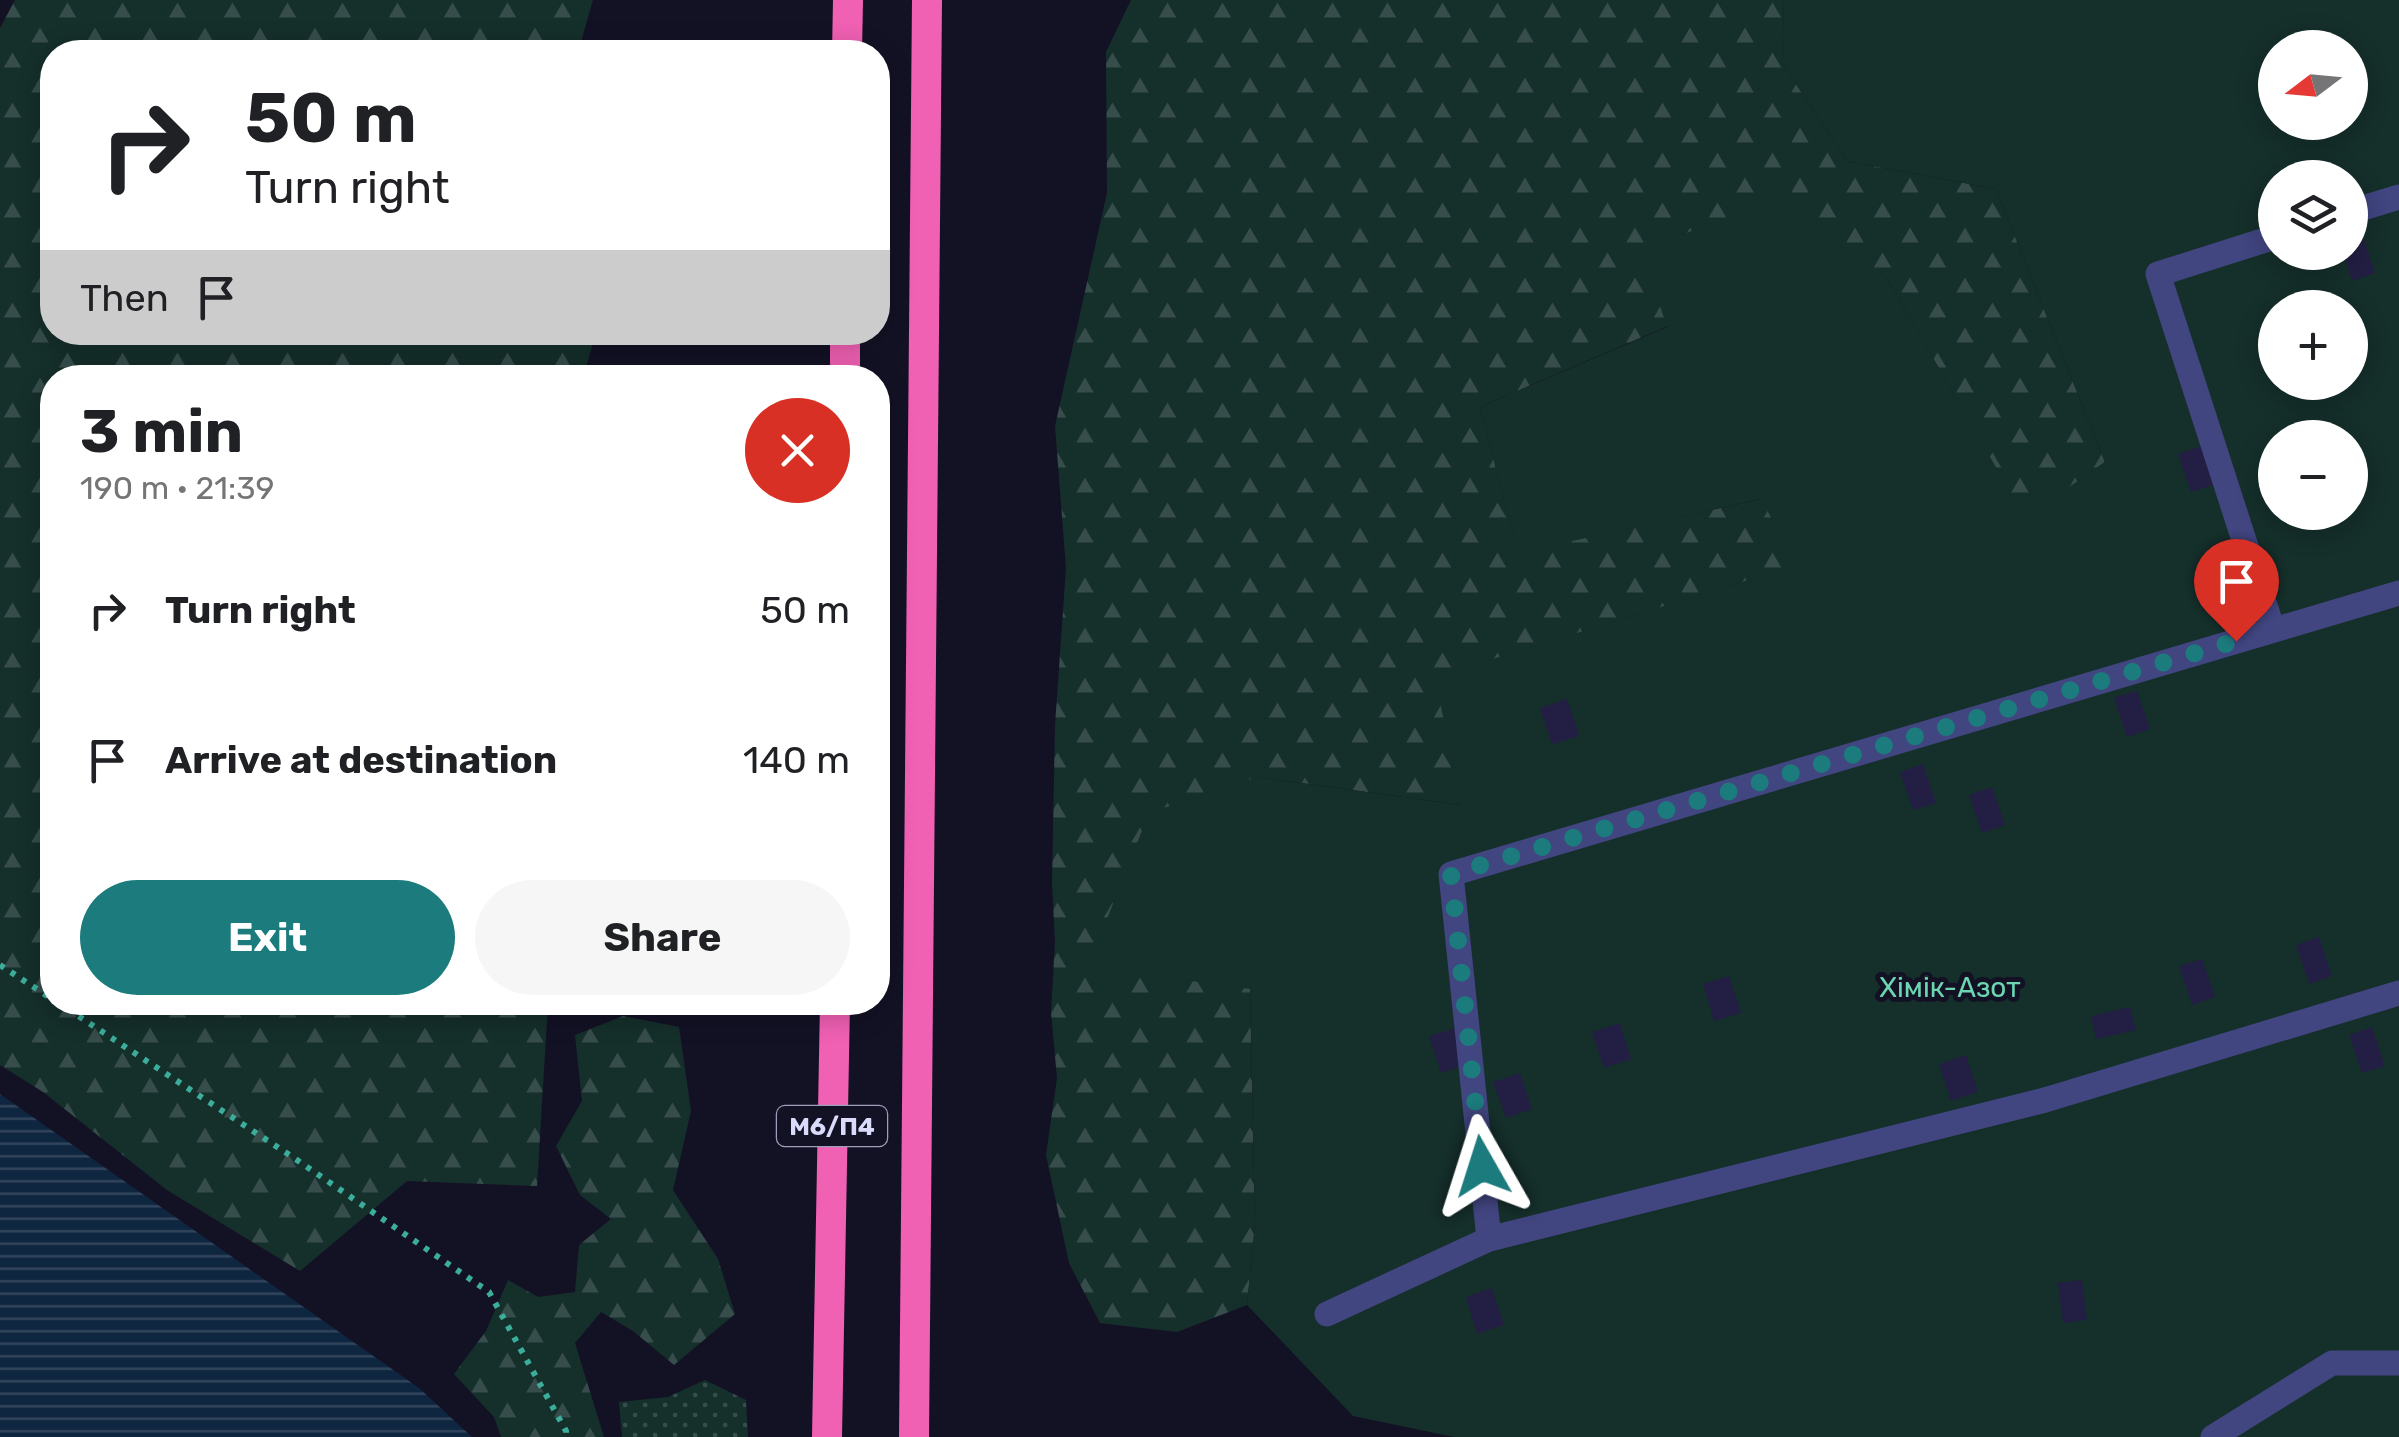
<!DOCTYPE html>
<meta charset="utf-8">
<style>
body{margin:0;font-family:Rubik,sans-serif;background:#f6f6f6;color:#202124;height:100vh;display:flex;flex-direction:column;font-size:38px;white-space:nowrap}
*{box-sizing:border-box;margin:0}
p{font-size:32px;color:#757577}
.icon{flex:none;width:55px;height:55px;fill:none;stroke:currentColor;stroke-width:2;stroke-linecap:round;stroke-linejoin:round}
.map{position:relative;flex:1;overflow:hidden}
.drawer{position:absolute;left:40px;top:365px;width:850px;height:650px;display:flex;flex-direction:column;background:#fff;border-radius:40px;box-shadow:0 5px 25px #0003}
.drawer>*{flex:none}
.banner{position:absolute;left:40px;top:40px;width:850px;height:305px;border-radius:40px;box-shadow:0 5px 25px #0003;background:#fff;color:#202124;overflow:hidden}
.needle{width:65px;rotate:254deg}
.tools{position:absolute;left:2258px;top:30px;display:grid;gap:20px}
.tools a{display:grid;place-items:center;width:110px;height:110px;border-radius:50%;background:#fff;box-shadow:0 5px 25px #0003;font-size:50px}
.pin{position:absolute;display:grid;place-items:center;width:85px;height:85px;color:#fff;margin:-102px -42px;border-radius:50% 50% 50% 0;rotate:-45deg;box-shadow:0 0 10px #0007}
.pin .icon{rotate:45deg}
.me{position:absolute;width:110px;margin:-55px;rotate:354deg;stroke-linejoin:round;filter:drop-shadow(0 0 8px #0008)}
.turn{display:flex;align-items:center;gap:35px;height:210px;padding:0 40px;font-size:45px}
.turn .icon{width:130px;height:130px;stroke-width:2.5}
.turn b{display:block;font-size:70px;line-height:85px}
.then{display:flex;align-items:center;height:95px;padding:0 40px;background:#0003;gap:20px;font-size:38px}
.round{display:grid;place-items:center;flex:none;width:105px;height:105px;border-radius:52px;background:#f6f6f6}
.head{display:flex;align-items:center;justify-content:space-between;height:170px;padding:0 40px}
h1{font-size:60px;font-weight:700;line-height:75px}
.action{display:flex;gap:20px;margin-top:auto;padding:20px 40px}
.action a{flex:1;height:115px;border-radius:60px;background:#1c7b7d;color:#fff;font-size:40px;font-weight:700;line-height:115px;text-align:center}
.action a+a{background:#f6f6f6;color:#202124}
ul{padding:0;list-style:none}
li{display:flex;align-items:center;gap:30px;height:150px;padding:0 40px}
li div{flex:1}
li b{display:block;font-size:38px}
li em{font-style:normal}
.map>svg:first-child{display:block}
.grass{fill:url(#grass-dots)}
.forest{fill:url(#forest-firs)}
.garden{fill:#152f2b;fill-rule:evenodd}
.water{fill:url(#water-rules)}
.building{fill:#231f44}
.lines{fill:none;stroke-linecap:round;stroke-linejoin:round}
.path{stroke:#3cad9b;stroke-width:6;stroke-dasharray:5 8;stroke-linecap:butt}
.minor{stroke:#414580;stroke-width:25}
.highway{stroke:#f060b3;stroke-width:30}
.route{stroke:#1c7b7d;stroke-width:18;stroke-dasharray:0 32.4}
.labels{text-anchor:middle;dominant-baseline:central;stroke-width:10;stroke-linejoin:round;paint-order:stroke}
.shield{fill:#131225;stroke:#9e9ebb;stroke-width:2.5}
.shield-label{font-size:25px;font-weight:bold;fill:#dadafb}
.park-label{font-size:28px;fill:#6cd5b1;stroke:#131225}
</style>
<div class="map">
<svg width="2399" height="1437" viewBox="0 0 2399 1437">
<defs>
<pattern id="grass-dots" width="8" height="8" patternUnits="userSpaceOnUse" patternTransform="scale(2.5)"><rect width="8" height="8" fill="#152f2b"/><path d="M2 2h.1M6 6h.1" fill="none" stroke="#364d4b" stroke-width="1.8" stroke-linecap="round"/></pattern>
<pattern id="forest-firs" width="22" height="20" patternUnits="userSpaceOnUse" patternTransform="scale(2.5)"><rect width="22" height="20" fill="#152f2b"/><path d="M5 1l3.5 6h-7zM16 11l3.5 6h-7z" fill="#364d4b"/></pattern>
<pattern id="water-rules" width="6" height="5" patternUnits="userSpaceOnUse" patternTransform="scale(2.5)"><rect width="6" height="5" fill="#0f2640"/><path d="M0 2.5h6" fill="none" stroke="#31455c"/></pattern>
</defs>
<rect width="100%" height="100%" fill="#131225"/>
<polygon class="grass" points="705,1380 746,1400 748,1437 622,1437 619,1402 668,1397"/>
<g class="forest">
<polygon points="15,0 593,0 578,52 52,52 52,332 596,333 583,377 52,378 52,1002 548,1003 537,1186 407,1181 300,1271 167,1190 43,1092 0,1065 0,28"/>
<polygon points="1131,0 1784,0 1782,63 1847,161 1996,189 2105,462 2025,519 1886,276 1643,252 1668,326 1480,407 1518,552 1762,499 1798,565 1436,677 1462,805 1257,777 1250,989 1255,1224 1247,1305 1177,1332 1100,1323 1069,1263 1046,1155 1057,1078 1051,1012 1055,942 1052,883 1055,725 1066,568 1055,426 1107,193 1106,52"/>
<polygon points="623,1016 679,1027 691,1111 673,1190 718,1259 735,1314 674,1365 633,1331 601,1312 575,1343 604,1437 501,1437 494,1417 454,1374 486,1331 508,1280 538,1297 575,1292 579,1245 611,1219 580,1195 556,1146 582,1101 575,1035"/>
</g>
<path class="garden" d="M1784 0H2399V1437H1454L1353 1416 1247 1305 1255 1224 1250 989 1088 967 1149 813 1257 777 1461 805 1435 677 1797 565 1761 499 1518 553 1480 407 1667 327 1642 251 1771 199 1886 276 2025 518 2105 462 1996 189 1847 161 1782 63ZM2275 48H2350V122H2275ZM2275 178H2350V252H2275ZM2275 308H2350V382H2275ZM2275 438H2350V512H2275Z"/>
<polygon class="water" points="0,1094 419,1388 472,1437 0,1437"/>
<g class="building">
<polygon points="2362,234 2375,273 2352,281 2343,252 2350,252 2350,239"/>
<polygon points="2201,446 2213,485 2191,492 2178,454"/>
<polygon points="2237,562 2249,600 2226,608 2214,569"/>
<polygon points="2137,691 2150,729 2127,737 2114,698"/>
<polygon points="1567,699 1579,736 1552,744 1540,708"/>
<polygon points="1923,764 1936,803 1913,810 1900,772"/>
<polygon points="1992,787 2005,825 1982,833 1969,795"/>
<polygon points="2319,937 2332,976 2309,984 2296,945"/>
<polygon points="2202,959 2215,997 2192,1005 2179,966"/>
<polygon points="1729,976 1741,1013 1714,1021 1703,984"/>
<polygon points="2130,1007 2136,1030 2096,1039 2091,1016"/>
<polygon points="1620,1023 1631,1059 1604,1068 1592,1032"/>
<polygon points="2372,1027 2385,1066 2362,1073 2349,1035"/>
<polygon points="1456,1028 1468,1064 1441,1073 1429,1036"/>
<polygon points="1966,1055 1978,1092 1951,1101 1939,1064"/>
<polygon points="1520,1073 1532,1109 1506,1118 1493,1082"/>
<polygon points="2082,1280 2087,1320 2063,1323 2058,1283"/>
<polygon points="1492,1288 1504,1325 1477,1334 1466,1297"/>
</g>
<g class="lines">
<g class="path">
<polyline points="0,965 52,999"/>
<polyline points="57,1002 294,1158 489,1292 566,1431 566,1437"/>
</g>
<g class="minor">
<polyline points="2350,212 2399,197"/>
<polyline points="2273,630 2158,274 2275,237"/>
<polyline points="1489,1239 1451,874 2399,593"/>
<polyline points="1327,1314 1489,1239 2045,1100 2399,993"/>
<polyline points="2213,1437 2332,1363 2399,1363"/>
</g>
<g class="highway">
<polyline points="847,52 848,0"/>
<polyline points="845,378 845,332"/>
<polyline points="827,1437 835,1002"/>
<polyline points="914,1437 927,0"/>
</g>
</g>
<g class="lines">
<polyline class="route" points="1482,1166 1451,874 2236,641"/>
</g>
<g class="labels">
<rect class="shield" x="777" y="1106" width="110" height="40" rx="8"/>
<g class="shield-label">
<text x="832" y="1126">М6/П4</text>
</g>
<g class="park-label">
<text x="1950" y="987">Хімік-Азот</text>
</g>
</g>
</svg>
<div class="tools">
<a><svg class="needle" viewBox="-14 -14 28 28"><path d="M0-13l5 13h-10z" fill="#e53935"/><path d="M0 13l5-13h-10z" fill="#757577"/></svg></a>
<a><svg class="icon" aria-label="layers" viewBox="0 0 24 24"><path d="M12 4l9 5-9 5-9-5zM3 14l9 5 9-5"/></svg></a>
<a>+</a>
<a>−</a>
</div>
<div class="pin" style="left:2236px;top:641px;background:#d93025"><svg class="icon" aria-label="arrive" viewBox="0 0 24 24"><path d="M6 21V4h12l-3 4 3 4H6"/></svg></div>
<svg class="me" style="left:1482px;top:1166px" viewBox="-20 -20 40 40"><path d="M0-17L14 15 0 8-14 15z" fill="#1c7b7d" stroke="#fff" stroke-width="4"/></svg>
<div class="banner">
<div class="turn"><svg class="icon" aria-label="right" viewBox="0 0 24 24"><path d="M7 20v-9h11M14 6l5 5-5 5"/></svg><div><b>50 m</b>Turn right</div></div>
<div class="then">Then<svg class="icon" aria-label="arrive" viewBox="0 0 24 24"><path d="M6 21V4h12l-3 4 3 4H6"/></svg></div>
</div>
<section class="drawer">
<div class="head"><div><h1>3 min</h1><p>190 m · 21:39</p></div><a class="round" style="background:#d93025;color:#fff"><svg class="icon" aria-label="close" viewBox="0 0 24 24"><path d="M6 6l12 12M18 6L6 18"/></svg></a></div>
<ul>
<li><svg class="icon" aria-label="right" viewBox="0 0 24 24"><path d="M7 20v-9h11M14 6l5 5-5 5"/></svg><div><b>Turn right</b></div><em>50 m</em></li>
<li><svg class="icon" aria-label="arrive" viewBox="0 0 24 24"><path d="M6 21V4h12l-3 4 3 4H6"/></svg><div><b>Arrive at destination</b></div><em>140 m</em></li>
</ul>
<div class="action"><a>Exit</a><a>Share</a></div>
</section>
</div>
